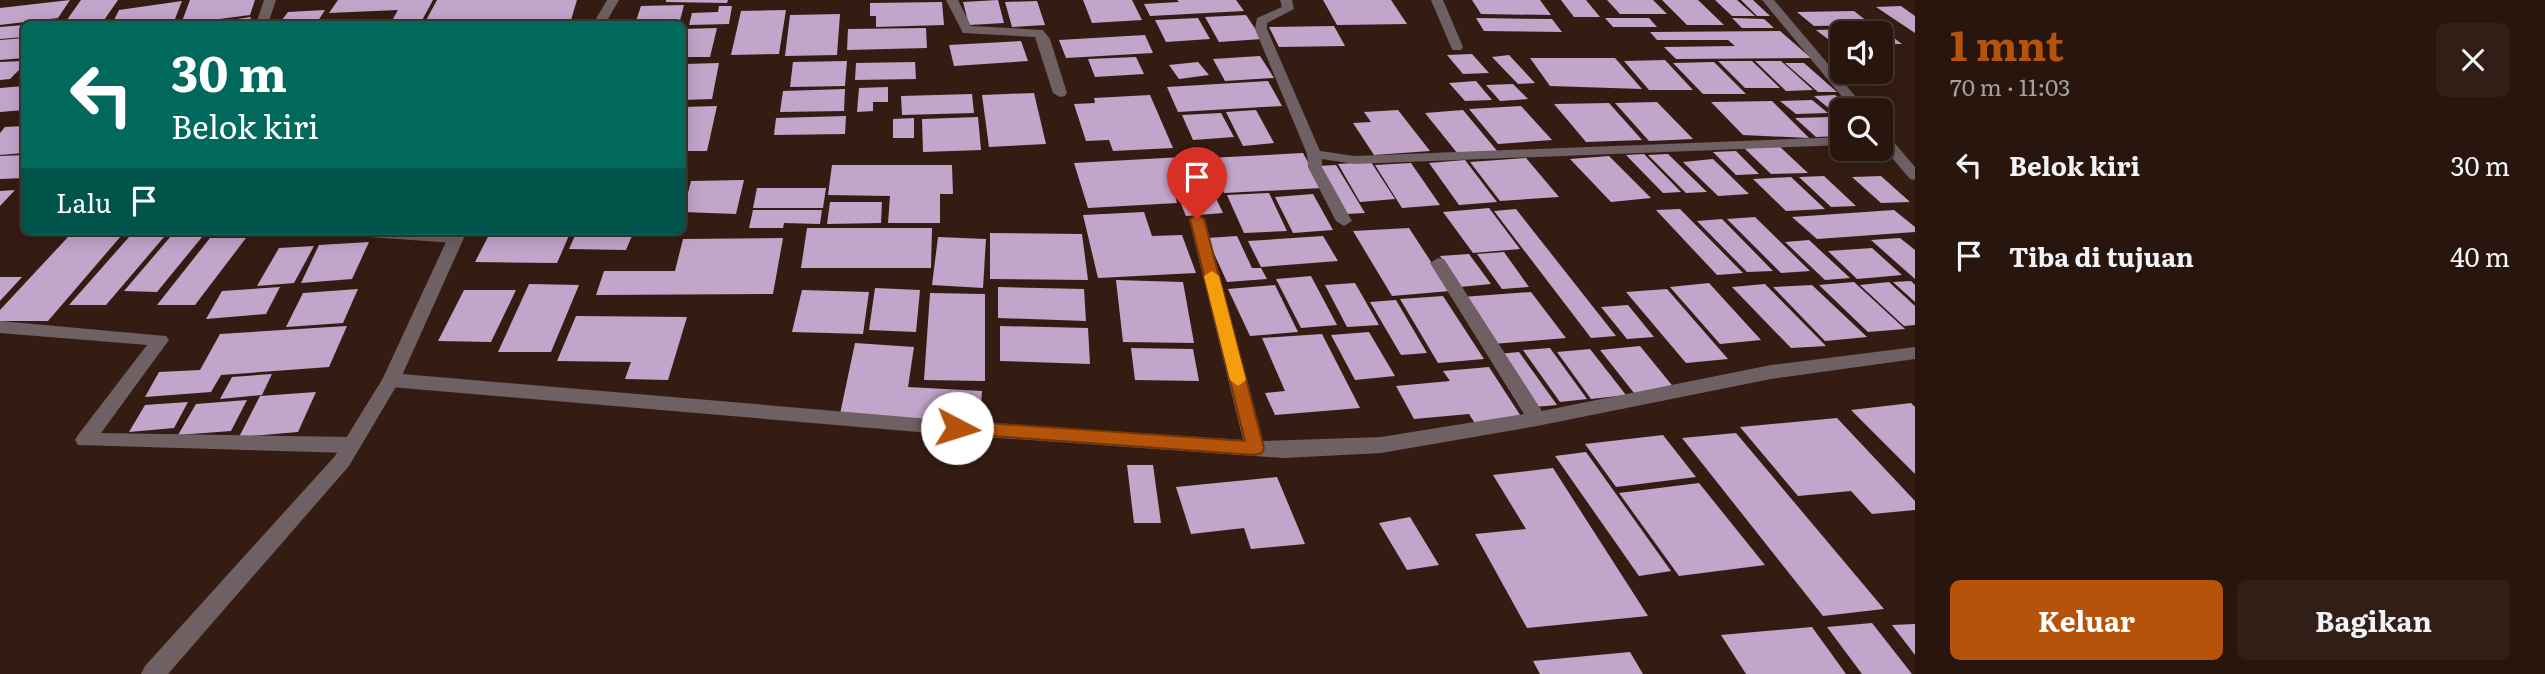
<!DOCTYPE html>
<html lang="id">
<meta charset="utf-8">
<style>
body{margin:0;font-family:Literata,serif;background:#301e17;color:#f1f3f6;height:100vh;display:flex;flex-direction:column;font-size:26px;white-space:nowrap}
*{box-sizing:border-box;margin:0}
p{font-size:23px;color:#a59f9e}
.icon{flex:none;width:38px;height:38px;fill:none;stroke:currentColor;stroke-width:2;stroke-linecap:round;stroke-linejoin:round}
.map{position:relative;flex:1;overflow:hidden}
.sheet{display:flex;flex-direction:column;background:#28150e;width:630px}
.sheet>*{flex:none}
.banner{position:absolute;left:21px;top:21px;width:665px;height:214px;border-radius:10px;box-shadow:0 4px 18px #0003,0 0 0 2px #44342e;background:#00695c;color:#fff;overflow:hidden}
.fabs{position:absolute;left:1830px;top:21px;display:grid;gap:14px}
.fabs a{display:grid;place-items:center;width:63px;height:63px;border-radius:10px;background:#28150e;box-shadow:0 4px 18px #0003,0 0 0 2px #44342e;font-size:35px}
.pin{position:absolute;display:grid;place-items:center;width:60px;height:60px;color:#fff;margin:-72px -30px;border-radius:50% 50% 50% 0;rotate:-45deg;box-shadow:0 0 7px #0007}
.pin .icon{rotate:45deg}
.me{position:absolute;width:77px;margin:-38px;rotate:95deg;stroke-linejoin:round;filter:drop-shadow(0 0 5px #0008)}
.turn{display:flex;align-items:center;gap:24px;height:147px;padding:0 35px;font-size:32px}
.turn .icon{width:91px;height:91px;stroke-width:2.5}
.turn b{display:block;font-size:49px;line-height:60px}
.then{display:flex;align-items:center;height:66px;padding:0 35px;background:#0003;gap:14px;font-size:26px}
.round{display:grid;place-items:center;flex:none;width:74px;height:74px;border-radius:10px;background:#301e17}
.headline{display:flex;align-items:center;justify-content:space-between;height:119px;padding:0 35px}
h1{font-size:42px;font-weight:700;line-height:52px;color:#b45309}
.action{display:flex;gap:14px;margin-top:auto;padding:14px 35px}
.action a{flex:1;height:80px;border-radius:10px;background:#b45309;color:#fff;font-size:28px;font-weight:700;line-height:80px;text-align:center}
.action a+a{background:#301e17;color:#f1f3f6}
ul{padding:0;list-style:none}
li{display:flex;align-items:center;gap:21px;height:91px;padding:0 35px}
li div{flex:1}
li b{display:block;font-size:26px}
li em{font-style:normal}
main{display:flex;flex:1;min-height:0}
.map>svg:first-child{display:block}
.building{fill:#c2a5cb}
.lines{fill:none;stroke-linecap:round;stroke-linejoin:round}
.minor{fill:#6e6063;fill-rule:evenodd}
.tertiary{fill:#6e6063;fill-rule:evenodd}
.route{fill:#b45309;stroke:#753606;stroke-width:2}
.slow{fill:#f59e0b}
</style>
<main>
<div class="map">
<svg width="1915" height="674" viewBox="0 0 1915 674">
<rect width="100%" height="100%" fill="#351c13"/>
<g class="building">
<polygon points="70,0 58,18 0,25 0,8"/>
<polygon points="81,0 118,0 102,23 64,24"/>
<polygon points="190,0 255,0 250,15 181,24"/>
<polygon points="338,0 433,0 420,24 390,24 398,10 329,13"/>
<polygon points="437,0 577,0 571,20 424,24"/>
<polygon points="666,0 728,0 727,3 666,2"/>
<polygon points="998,0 1004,23 969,25 963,2"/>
<polygon points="1083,0 1132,0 1142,20 1092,23"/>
<polygon points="1177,0 1236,0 1244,11 1150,16 1144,4 1179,2"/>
<polygon points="1323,0 1391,0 1407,24 1337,25"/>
<polygon points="1472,0 1540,0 1551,15 1481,14"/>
<polygon points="1561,0 1586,0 1600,17 1574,17"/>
<polygon points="1607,0 1653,0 1667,14 1620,14"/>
<polygon points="1662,0 1698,0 1724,25 1687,25"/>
<polygon points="1715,0 1737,0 1755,16 1732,16"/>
<polygon points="1741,0 1753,0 1770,16 1757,16"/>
<polygon points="182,1 173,24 112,24 119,10"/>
<polygon points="1037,1 1045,25 1012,27 1005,2"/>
<polygon points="942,2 944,25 876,27 876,16 870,16 870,3"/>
<polygon points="684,5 679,24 635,24 641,6"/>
<polygon points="719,6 732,6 729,24 689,25 692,13 718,12"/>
<polygon points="1901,6 1915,16 1915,33 1876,7"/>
<polygon points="325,10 316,24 279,24 288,12"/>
<polygon points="786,10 779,54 731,55 741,11"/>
<polygon points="1854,11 1872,25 1814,26 1797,12"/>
<polygon points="840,14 837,55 785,56 790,15"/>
<polygon points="1246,15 1262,39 1219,42 1205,17"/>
<polygon points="251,17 249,24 210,24 210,23"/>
<polygon points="1198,18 1210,39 1166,42 1155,20"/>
<polygon points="1476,18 1552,19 1562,32 1484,31"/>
<polygon points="1605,18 1649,18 1657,27 1613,27"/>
<polygon points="1732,18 1764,19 1774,28 1742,28"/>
<polygon points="24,25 24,37 0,39 0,27"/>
<polygon points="1334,26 1345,46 1279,47 1269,27"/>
<polygon points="717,28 710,57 682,57 682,29"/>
<polygon points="926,28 927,48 847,50 848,29"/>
<polygon points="1881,28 1902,44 1881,44 1881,33 1843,33 1843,45 1837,46 1816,30"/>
<polygon points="1780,31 1811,58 1676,59 1664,47 1735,46 1728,40 1657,40 1650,32"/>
<polygon points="1145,35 1153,53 1066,58 1059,40"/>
<polygon points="24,38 24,58 0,60 0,40"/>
<polygon points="1021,41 1028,61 954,66 949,45"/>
<polygon points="1472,54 1489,73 1463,74 1447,55"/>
<polygon points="1509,55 1535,83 1518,84 1492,57"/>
<polygon points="1260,56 1274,78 1225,81 1213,59"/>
<polygon points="1136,57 1144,74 1095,77 1088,59"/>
<polygon points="1530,58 1615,58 1642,89 1550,86"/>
<polygon points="1665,60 1693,90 1649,90 1624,61"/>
<polygon points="24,61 24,65 10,79 0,80 0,62"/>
<polygon points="847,61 845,86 790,87 793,62"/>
<polygon points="1718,61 1752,61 1780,88 1745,88"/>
<polygon points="1755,61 1781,61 1813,90 1786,91"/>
<polygon points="915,62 916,79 855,80 856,63"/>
<polygon points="1198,62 1209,75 1179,79 1169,65"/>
<polygon points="1714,62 1746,94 1703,94 1673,63"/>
<polygon points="719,63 712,99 682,100 684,64"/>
<polygon points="1785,63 1804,63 1837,92 1818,92"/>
<polygon points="1268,81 1282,106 1178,112 1167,87"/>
<polygon points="1476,81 1492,100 1465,101 1449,83"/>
<polygon points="1513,84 1528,99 1500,101 1486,85"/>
<polygon points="24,86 24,110 0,112 0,88"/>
<polygon points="888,87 888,102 873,102 873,111 857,112 859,88"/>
<polygon points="845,89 844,111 780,112 783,91"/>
<polygon points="1034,93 1046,144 989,147 982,95"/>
<polygon points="972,94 974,113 902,115 901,96"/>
<polygon points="1150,95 1173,148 1113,151 1109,140 1086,141 1074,104 1095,103 1094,98"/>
<polygon points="1835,95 1853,110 1843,110 1843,120 1814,96"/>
<polygon points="1812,100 1828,113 1796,114 1780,101"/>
<polygon points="1772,101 1809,138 1743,135 1711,102"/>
<polygon points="1657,102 1693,139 1649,141 1615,103"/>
<polygon points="1609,103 1642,140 1586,142 1554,104"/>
<polygon points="717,106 707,151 682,151 682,107"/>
<polygon points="1521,106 1552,140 1498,144 1469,109"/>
<polygon points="1256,110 1274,143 1243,146 1226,112"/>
<polygon points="1398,110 1430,151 1374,155 1353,123 1371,122 1364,112"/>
<polygon points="1463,110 1498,152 1458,154 1425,113"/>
<polygon points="1221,113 1234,137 1193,140 1182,115"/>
<polygon points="846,116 845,134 774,135 776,118"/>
<polygon points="978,117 981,150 923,152 922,119"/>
<polygon points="1831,117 1843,127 1843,136 1816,137 1795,118"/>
<polygon points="914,118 914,138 893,138 893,119"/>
<polygon points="24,126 24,153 0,155 0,133 5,127"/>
<polygon points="1778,145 1808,173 1771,174 1742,146"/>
<polygon points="1829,147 1872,149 1885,160 1844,161"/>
<polygon points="1736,151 1759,174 1736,175 1713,152"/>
<polygon points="1303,153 1322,188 1224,193 1209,158"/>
<polygon points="1644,154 1681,192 1663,193 1626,155"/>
<polygon points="1668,154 1707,192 1686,193 1648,155"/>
<polygon points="24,155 24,178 0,179 0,156"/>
<polygon points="1609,156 1651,198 1611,202 1570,159"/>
<polygon points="1183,157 1199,194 1175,196 1177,203 1088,208 1074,163"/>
<polygon points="1526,158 1559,197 1500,201 1470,162"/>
<polygon points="1713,159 1749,194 1718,196 1683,162"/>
<polygon points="1465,160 1497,202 1459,205 1429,163"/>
<polygon points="1371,162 1395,199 1360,202 1338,164"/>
<polygon points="1411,163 1440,205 1402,208 1375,165"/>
<polygon points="832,165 952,165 953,194 940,194 940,223 888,223 890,196 828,195"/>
<polygon points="1336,165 1365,213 1346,214 1317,166"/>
<polygon points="1824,176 1856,206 1831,207 1799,177"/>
<polygon points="1881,176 1910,202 1881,203 1852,177"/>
<polygon points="1791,177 1825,209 1786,211 1753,179"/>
<polygon points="744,180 736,214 683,212 691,181"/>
<polygon points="757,188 826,188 823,208 753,208"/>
<polygon points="15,190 0,206 0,191"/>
<polygon points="1269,193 1287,231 1244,233 1227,195"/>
<polygon points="1313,194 1333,230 1293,233 1275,197"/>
<polygon points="1215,196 1223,213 1186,216 1179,199"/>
<polygon points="830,202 882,202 881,223 827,224"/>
<polygon points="1489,208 1520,249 1473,253 1443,212"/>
<polygon points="1516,209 1616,336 1591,338 1494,211"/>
<polygon points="1680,209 1743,273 1717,275 1656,210"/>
<polygon points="753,210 822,210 820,224 784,223 783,228 749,228"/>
<polygon points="1894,210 1915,227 1915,232 1817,239 1792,217"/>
<polygon points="1144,212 1152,236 1182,235 1196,273 1098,278 1083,215"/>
<polygon points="1755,217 1810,271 1781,273 1727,219"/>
<polygon points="1722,219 1773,271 1747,272 1697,221"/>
<polygon points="807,228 932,228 931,268 801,268"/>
<polygon points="1409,228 1450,291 1392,296 1353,231"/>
<polygon points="491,231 571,231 557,263 475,262"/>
<polygon points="577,231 634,231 626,250 569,249"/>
<polygon points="990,233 1082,234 1088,280 990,279"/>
<polygon points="121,236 48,321 0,321 0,310 68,237"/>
<polygon points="171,236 202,237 157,292 124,291"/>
<polygon points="1237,236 1252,268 1261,268 1267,279 1227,282 1207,238"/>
<polygon points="1323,236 1338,261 1261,267 1248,241"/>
<polygon points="129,237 164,237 106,305 69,305"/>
<polygon points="938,237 986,239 983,288 932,285"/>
<polygon points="210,238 246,238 195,305 157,305"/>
<polygon points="783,238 773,294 596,295 604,271 675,271 683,239"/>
<polygon points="1900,238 1915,250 1915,279 1871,240"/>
<polygon points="1809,240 1850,278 1825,280 1785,242"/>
<polygon points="369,242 352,279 301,283 319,245"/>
<polygon points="314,246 294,283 257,286 279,248"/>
<polygon points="1872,248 1902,275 1857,279 1828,251"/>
<polygon points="1504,252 1529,287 1502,289 1477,254"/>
<polygon points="1469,254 1491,284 1460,287 1440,256"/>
<polygon points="1311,276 1337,325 1301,328 1276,279"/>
<polygon points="0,277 22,277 0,301"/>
<polygon points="1116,280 1183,282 1194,343 1123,342"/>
<polygon points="1911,281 1915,285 1915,302 1893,282"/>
<polygon points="1854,282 1905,329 1868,332 1819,285"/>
<polygon points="1889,282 1915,306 1915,325 1904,326 1860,285"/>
<polygon points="1355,283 1379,325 1347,327 1325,285"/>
<polygon points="1709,283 1761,340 1720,344 1670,287"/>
<polygon points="529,284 579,285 551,352 498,352"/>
<polygon points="1765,284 1826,346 1791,348 1732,287"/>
<polygon points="1275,285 1298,332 1250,336 1228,289"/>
<polygon points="1812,285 1867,337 1825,341 1773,287"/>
<polygon points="280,287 266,314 206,319 222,291"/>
<polygon points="998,287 1084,289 1086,321 998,318"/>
<polygon points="875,288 920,290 916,332 869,330"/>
<polygon points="358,289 343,323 286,327 303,293"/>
<polygon points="1667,289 1728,359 1686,363 1626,292"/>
<polygon points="464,290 516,290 491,342 438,341"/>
<polygon points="802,290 869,292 863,334 792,332"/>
<polygon points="1531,292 1566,338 1493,344 1462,297"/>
<polygon points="930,293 985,294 985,381 924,380"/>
<polygon points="1443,296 1484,359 1438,363 1400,299"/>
<polygon points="1396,300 1427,353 1401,355 1370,302"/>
<polygon points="1628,305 1654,337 1627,339 1601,307"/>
<polygon points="576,316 687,317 668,380 625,379 631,362 557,361"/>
<polygon points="347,326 329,367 221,375 211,392 145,397 159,372 200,370 220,334"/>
<polygon points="1000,326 1088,328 1090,364 1000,361"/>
<polygon points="1369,332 1395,376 1355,380 1331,335"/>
<polygon points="1322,334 1360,408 1275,415 1265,393 1285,391 1262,338"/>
<polygon points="855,343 914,347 908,387 982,391 980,423 840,414"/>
<polygon points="1640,346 1675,389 1634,393 1600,350"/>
<polygon points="1131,348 1193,349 1199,381 1135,380"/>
<polygon points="1550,348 1587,399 1560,402 1523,350"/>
<polygon points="1590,349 1626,395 1591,399 1557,352"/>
<polygon points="1519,352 1557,405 1534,407 1498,354"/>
<polygon points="1489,367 1524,421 1476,425 1469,414 1414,419 1396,386 1450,381 1443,371"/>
<polygon points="272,374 262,395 220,399 232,377"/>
<polygon points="316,392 298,432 239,437 260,396"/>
<polygon points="247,400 231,431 178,435 196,404"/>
<polygon points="188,402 174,428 129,432 145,405"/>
<polygon points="1911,403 1915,407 1915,474 1851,410"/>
<polygon points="1837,418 1915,501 1915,510 1872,514 1851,491 1798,496 1740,427"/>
<polygon points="1736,433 1884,609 1823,616 1682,438"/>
<polygon points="1663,435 1696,477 1616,487 1585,444"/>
<polygon points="1586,452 1671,571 1639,576 1555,456"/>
<polygon points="1127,465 1153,465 1161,523 1134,523"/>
<polygon points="1553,468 1648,616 1527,628 1475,534 1526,529 1493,475"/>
<polygon points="1277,477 1305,544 1251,549 1244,528 1191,534 1176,487"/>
<polygon points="1699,483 1765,565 1679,576 1619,493"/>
<polygon points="1410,517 1439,565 1407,570 1379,523"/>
<polygon points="1872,623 1912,674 1862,674 1827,627"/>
<polygon points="1915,624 1915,655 1892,625"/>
<polygon points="1812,627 1846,674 1746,674 1721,635"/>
<polygon points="1630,652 1643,674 1540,674 1533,661"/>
</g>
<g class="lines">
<g class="minor">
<polygon points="264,0 276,0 268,24 256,24"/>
<polygon points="946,0 958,0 971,26 1043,30 1050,39 1067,93 1065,96 1060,97 1053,93 1035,37 963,33"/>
<polygon points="1280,0 1292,0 1294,9 1267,23 1267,29 1320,151 1355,156 1843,137 1843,145 1355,164 1322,159 1322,167 1352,221 1344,226 1336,221 1308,167 1307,154 1255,29 1257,18 1282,7"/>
<polygon points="1431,0 1443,0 1463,47 1461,50 1453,50 1451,47"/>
<polygon points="1762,0 1774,0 1867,110 1853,110"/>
<polygon points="1881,132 1886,133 1915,167 1915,180 1910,179 1881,145"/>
<polygon points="1197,214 1205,219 1263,441 1381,437 1524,414 1430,263 1438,258 1444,259 1542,411 1771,365 1915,347 1915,359 1771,379 1537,426 1381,453 1284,458 930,433 391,387 385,385 382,380 385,375 391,373 930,419 1243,440 1189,219"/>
<path d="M238 231H273C266 239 245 239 238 231Z"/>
<path d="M347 231C367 231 452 227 462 238L454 243 355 236Z"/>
<polygon points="0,321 166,336 169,340 166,344 101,433 351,437 358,440 361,445 358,450 351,453 78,445 75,440 78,435 147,345 0,333"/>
</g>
<g class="tertiary">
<polygon points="607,0 619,0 605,24 593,24"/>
<polygon points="451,231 467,231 400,380 349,466 168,674 141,674 145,666 335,456 383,378"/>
</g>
</g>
<polygon class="route" points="1197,215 1204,219 1264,448 1262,453 1255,455 951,433 948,428 951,423 957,421 1245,441 1190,219"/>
<polygon class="slow" points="1212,271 1219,276 1246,380 1238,386 1230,380 1204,276"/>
</svg>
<div class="fabs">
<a><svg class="icon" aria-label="sound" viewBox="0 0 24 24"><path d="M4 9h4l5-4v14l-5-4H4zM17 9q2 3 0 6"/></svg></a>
<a><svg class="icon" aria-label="search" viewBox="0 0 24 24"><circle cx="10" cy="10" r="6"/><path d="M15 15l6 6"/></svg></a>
</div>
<div class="pin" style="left:1197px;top:219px;background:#d93025"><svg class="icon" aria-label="arrive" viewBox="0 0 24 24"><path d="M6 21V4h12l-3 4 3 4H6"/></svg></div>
<svg class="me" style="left:957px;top:428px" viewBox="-20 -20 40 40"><circle r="19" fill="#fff"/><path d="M0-13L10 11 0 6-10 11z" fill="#b45309"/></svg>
<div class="banner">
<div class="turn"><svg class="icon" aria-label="left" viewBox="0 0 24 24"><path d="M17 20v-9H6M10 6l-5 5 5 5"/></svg><div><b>30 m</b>Belok kiri</div></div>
<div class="then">Lalu<svg class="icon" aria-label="arrive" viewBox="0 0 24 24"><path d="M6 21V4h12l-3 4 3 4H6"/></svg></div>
</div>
</div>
<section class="sheet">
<div class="headline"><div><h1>1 mnt</h1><p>70 m · 11:03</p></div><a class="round"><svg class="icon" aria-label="close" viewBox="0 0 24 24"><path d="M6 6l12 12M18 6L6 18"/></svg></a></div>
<ul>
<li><svg class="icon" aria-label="left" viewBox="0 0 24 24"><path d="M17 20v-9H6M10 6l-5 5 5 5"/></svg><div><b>Belok kiri</b></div><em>30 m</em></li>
<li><svg class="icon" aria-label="arrive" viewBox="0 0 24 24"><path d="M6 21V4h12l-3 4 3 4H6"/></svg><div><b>Tiba di tujuan</b></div><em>40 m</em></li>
</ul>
<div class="action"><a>Keluar</a><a>Bagikan</a></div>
</section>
</main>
